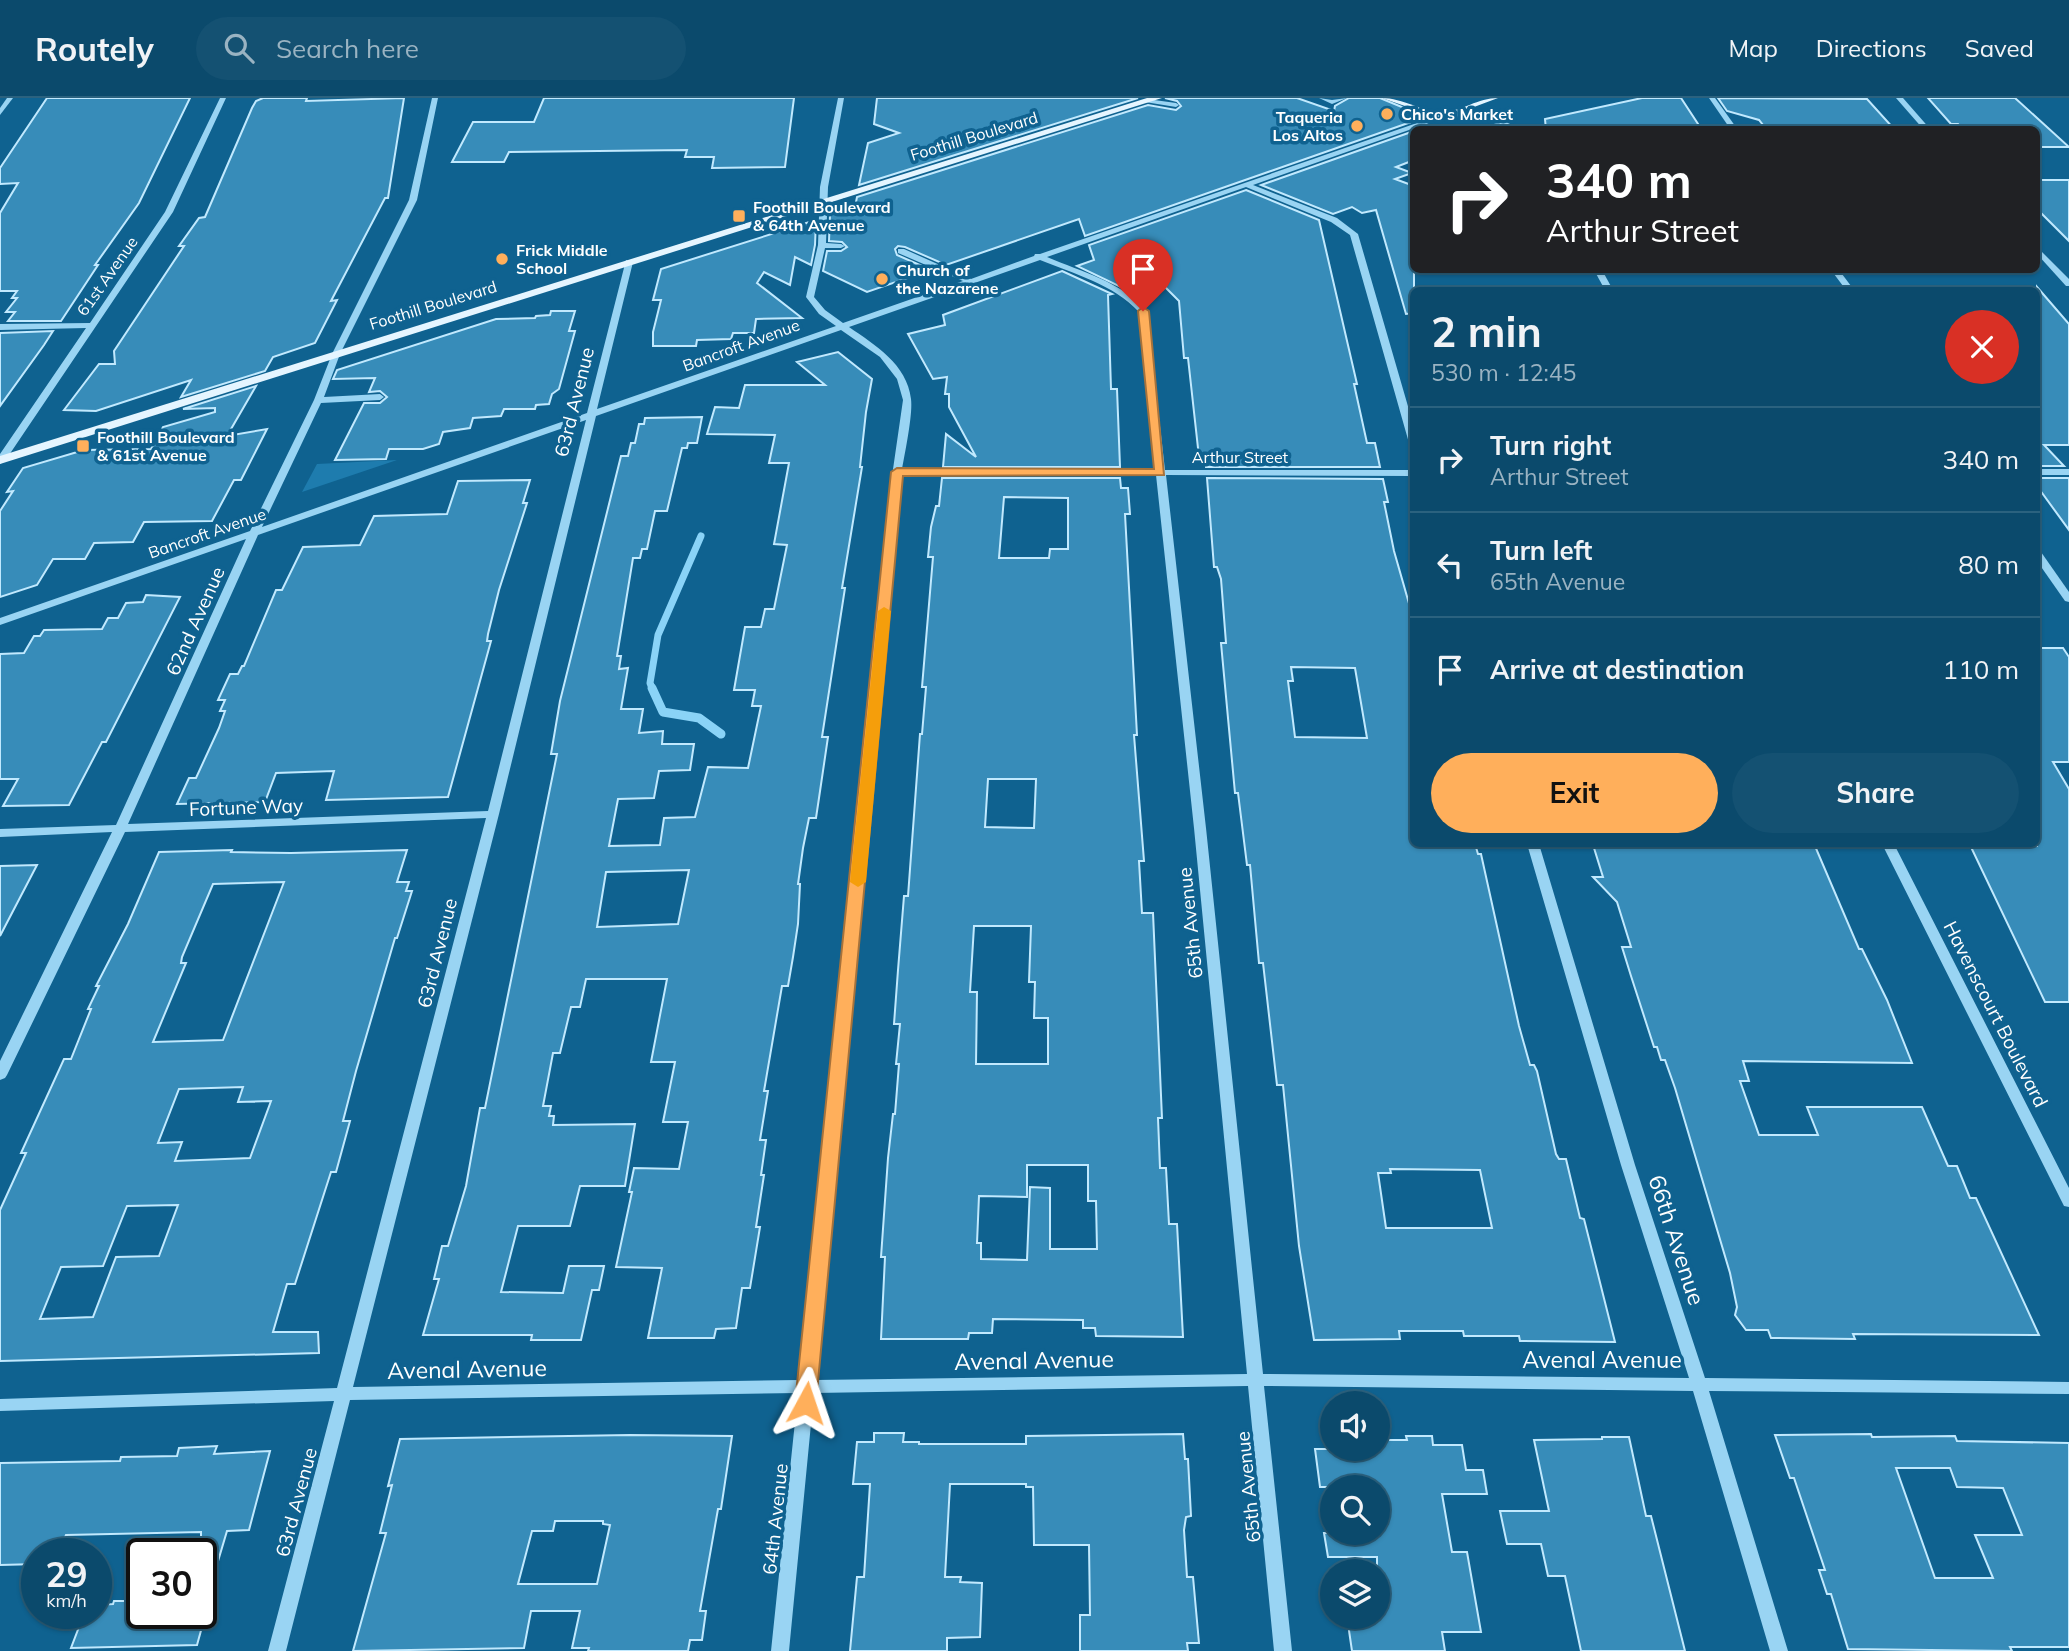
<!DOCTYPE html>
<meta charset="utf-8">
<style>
body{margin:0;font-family:Mulish,sans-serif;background:#145172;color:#f1f3f6;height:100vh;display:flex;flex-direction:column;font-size:26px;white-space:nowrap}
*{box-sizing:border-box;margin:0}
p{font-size:23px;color:#9ab3c2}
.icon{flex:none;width:38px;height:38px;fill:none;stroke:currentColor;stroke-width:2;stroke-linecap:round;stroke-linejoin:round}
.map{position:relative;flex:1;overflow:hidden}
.sheet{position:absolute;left:1410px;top:189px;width:630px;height:560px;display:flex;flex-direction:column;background:#0b4a6c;border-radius:10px;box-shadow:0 2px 5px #0004,0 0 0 2px #2b627f}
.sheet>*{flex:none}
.guide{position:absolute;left:1410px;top:28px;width:630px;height:147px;border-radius:10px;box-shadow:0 2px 5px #0004,0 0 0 2px #2b627f;background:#202124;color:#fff;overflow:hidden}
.tools{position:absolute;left:1320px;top:1293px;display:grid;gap:14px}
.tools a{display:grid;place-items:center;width:70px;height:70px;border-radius:50%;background:#0b4a6c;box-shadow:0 2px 5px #0004,0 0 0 2px #2b627f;font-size:35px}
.speed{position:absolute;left:21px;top:1440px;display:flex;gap:14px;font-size:35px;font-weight:700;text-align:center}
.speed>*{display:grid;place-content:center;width:91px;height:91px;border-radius:50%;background:#0b4a6c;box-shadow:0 2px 5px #0004,0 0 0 2px #2b627f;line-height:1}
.speed small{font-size:18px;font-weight:400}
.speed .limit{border:4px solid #111;border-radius:10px;background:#fff;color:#111}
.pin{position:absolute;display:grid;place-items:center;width:60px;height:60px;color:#fff;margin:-72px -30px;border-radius:50% 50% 50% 0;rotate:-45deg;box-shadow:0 0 7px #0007}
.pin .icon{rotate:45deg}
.me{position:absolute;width:77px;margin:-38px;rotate:5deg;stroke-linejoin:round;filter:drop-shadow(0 0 5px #0008)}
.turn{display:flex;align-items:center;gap:24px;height:147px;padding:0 21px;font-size:32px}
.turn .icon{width:91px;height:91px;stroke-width:2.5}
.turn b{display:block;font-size:49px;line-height:60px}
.round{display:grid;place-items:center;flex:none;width:74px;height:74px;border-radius:37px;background:#145172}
.head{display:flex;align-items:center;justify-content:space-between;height:119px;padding:0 21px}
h1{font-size:42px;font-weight:700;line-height:52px}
.primary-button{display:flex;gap:14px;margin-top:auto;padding:14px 21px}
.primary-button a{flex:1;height:80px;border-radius:42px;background:#ffaf5b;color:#111;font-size:28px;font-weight:700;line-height:80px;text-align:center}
.primary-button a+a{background:#145172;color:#f1f3f6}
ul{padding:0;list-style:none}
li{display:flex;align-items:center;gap:21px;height:105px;padding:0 21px;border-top:2px solid #2b627f}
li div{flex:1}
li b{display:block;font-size:26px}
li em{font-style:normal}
header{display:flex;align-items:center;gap:42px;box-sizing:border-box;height:98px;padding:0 35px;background:#0b4a6c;border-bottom:2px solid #2b627f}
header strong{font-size:33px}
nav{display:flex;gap:38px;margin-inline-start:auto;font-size:24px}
.search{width:490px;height:63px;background:#145172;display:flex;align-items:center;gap:18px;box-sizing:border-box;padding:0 24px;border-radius:38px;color:#9ab3c2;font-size:26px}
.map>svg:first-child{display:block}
.green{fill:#1e7cae}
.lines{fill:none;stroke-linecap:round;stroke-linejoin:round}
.stream-far1{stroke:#8ad3f7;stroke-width:7}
.stream{stroke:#8ad3f7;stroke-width:9}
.building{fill:#378cb9;stroke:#c1e9fe;stroke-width:2;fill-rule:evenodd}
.minor{fill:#99d4f3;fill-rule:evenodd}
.major{fill:#e5f5ff;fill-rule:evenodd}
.route{fill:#ffaf5b;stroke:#a6723b;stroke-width:2}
.slow{fill:#f59e0b}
.poi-dot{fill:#ffaf5b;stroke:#0f6290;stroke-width:2.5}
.labels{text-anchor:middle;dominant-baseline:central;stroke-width:7;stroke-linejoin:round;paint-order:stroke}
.far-poi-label{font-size:16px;font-weight:bold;fill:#fff;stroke:#0f6290;text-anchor:start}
.far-street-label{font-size:16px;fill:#fff;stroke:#0f6290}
.street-label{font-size:19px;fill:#fff;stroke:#0f6290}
.near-street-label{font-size:23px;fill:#fff;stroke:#0f6290}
</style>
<header>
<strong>Routely</strong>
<div class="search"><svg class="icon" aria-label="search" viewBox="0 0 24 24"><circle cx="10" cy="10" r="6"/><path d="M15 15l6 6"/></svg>Search here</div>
<nav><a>Map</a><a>Directions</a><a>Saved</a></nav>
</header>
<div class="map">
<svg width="2069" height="1553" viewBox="0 0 2069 1553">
<rect width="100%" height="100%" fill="#0f6290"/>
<polygon class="green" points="397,362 302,394 317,366"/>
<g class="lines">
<polyline class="stream-far1" points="653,592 650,585 658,537 701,438"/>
<polyline class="stream" points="652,590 663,614 699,620 721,636"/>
</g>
<g class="building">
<polygon points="47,0 190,0 139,105 95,167 98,167 61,223 8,223 15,214 6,214 17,200 12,200 17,193 0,193 0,115 18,85 0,86 0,70"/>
<polygon points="263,0 307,0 306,3 404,0 388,100 385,100 331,203 337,202 315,245 273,259 265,273 181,299 191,282 96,313 64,312 99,266 115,266 114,253 184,148 179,148 199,120 205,119 252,10 256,3"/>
<polygon points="544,0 794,0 785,69 712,70 714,59 685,59 687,52 509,54 504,64 452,64 473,24 534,24"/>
<polygon points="877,0 1138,0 859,87 868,45 899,35 874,26"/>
<polygon points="1165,0 1297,0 1334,13 1335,8 1349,0 1380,0 1414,14 1414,23 1085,138 1079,121 946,167 905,149 898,148 895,151 897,157 931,172 867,194 823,173 827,153 841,153 847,149 842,144 829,143 830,117 855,109 857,99 1148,7 1176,12 1181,8 1177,3"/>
<polygon points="1642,0 1681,0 1702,32 1546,32 1545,21"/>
<polygon points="1718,0 1867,1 1895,32 1767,32 1759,22 1727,13"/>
<polygon points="1928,0 2015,0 2069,49 2037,49 2037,32 1963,32 1958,26 1951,26"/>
<polygon points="1414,33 1414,62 1396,69 1412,75 1395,81 1414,88 1414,215 1406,216 1376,112 1362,115 1352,109 1333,116 1261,87"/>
<polygon points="2037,82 2069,82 2069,143 2037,111"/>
<polygon points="1246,92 1319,122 1357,286 1354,286 1367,345 1375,345 1380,369 1206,369 1205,359 1199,359 1188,260 1184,260 1179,203 1156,180 1125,191 1077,168 1094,162 1089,147"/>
<polygon points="816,122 815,147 811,167 795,159 790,187 764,174 757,185 802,220 756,221 754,235 733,235 731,241 697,242 696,248 653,248 653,234 661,202 653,202 661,171"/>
<polygon points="1062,173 1112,196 1108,197 1111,291 1117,291 1120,369 943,369 946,336 976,359 949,309 949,296 945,296 947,279 933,281 908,236 945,227 943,217"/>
<polygon points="2037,189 2069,226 2069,347 2044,347 2064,368 2037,368"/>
<polygon points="551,213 575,213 569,233 575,233 559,291 552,296 549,306 536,307 535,311 504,311 501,318 473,320 470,330 443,334 439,346 423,351 389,351 386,361 335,362 364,305 380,305 387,299 380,293 369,294 375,280 333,281 337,272 496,221 535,220 536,218 550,217"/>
<polygon points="53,233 44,247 0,308 0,235"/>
<path d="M838 254 872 281 866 314 860 369H862L842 490H845L822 639H828L819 700 816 720H809L803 750 798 786H800L798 826 793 859 788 888H782L764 993H768L760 1042H766L761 1077H764L756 1129H760L750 1190H742L736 1230 716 1231 714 1240H648L662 1170 616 1169 632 1094H629L634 1070 679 1071 688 1024H663L675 964H651L667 881H586L580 909H571L560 955H553L543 1008H551L549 1018H554L553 1027 635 1026 625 1088H580L570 1128H518L501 1194 563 1195 569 1168H604L599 1192H592L581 1242H531L532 1237H423L439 1181H434L442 1148H448L466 1088 480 1010H485L557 656H551L560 603 621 358H628L631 345H635L639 326H644L645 320 702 319 697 345H688L687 350H682L667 413H655L647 451H642L640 460H633L617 558H621L619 571 628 570 621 611H643L639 635 663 633 662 646H694L690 672 659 673 654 700 618 701 609 748 660 747 664 720 695 719 708 669 748 670 761 608H752L755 592H734L745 529H761L765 511H774L787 447 774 446 789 365H769L775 337 707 336 715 309 739 310 745 287H825L797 264ZM689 772 678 826 597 829 606 774Z"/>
<polygon points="256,288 227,338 267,331 241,382 234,382 212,423 144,424 133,444 94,445 85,461 53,461 37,487 0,499 0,413 13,393 7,394 23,370 84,352 151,351 163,329 215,314 215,310 183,311"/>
<path d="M942 380H1120L1121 390H1128L1130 416H1125L1137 637H1134L1144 763H1139L1142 815H1153L1162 1020H1158L1160 1070H1166L1169 1126H1177L1183 1239 1096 1238 1095 1230H1083V1222L993 1221 992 1235H969L968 1241H881L885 1159H881L888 1060 893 1016H895L899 966H896L900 926H894L898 872 904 798H908L920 636H922L926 589H922L933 459H928L931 429 936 408H939ZM1004 399 1068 400V451H1050L1049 460H999ZM988 681H1036L1034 730 985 729ZM974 828H1031L1029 884H1035L1034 920H1048V966H976L977 894H970ZM1027 1067H1088V1103H1096L1097 1151H1050V1090L1030 1089 1027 1162 981 1161V1145H977L979 1098 1027 1099Z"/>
<path d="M1207 380 1383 381 1388 404H1384L1394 453 1414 523V746H1475L1478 756H1481L1519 928 1530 967H1534L1537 973 1556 1056 1559 1061H1566L1580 1120 1584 1121 1615 1244 1520 1243 1519 1238H1464L1463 1233H1399L1400 1241 1314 1242 1299 1148 1283 987H1277L1263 865H1259L1250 767H1247L1238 695H1235L1221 545H1226L1221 481 1217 469H1214ZM1291 569 1355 570 1367 640 1295 639 1288 583H1293ZM1390 1071 1480 1072 1492 1130H1386L1378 1075H1391Z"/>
<polygon points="2037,380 2069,380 2069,432 2037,388"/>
<polygon points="530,382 523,405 527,405 499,492 488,536 487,543 491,543 448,699 326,702 334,673 276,675 265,704 177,706 189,680 196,680 219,630 225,613 220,613 225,602 218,602 230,576 238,576 242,568 244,568 276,492 282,492 303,449 360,447 374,418 447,416 458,383"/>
<polygon points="146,497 180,499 106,644 102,644 69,707 3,708 18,681 0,681 0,556 24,555 34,538 40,538 44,532 102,531 108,520 118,520 126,505 143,504"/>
<polygon points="2037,550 2063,550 2069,559 2069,664 2053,664 2069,691 2069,904 2045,904 1970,747 2037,748"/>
<polygon points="1646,746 1815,748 1859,851 1862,851 1887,902 1912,965 1743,963 1749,983 1740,983 1759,1037 1818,1037 1807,1009 1922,1009 1948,1068 1957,1068 1970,1100 1976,1100 2039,1237 1853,1236 1855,1241 1771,1240 1768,1232 1746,1232 1735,1217 1737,1209 1730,1175 1675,990 1665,962 1661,962 1657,949 1654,949 1631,878 1622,849 1631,849 1617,804 1593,779 1603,779 1594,750 1646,750"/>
<path d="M232 752 231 754 291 755 407 752 397 784H409L406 793H412L397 840H395L356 973 343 1023H350L336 1074H331L295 1186H287L273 1234H318L319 1255 0 1263V1112L26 1055H21L64 961H71L91 911H88L99 888H96L128 826 159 754ZM284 784 223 942 153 944 186 865H181L182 859 213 786ZM243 989 238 1004 271 1003 250 1060 175 1063 182 1044 158 1045 179 991ZM178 1107 159 1158 116 1159 93 1219 40 1221 61 1169 103 1168 127 1108Z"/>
<polygon points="37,767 0,838 0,768"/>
<polygon points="874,1335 904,1335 903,1344 919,1344 919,1346 1026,1346 1026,1338 1183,1336 1185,1361 1188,1361 1191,1418 1186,1419 1184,1432 1187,1479 1193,1479 1199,1545 1187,1545 1188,1553 1080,1553 1080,1517 1090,1517 1089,1447 1034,1447 1033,1389 1026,1389 1026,1386 950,1386 945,1479 961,1479 960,1484 982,1485 980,1539 947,1540 947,1553 850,1553 857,1479 864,1479 870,1386 853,1386 857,1344 874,1344"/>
<path d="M1871 1336 1872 1339 1955 1338 1957 1343 2069 1345V1549H2010L2012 1553 1848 1551 1831 1496H1827L1819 1472H1825L1794 1380H1790L1775 1337ZM1896 1370H1950L1957 1389 2003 1390 2022 1437H1975L1993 1480H1935Z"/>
<path d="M630 1337 732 1338 721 1411H718L700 1513H706L702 1542H690L688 1553H588L589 1550H572L580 1513H531L524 1550 353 1553 386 1435H380L392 1387 388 1388 400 1341ZM555 1423H603V1426L610 1427 597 1486H518L532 1433H553Z"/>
<polygon points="1406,1338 1432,1338 1433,1347 1462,1347 1466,1372 1483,1372 1487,1396 1442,1396 1452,1454 1467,1454 1481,1534 1442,1534 1445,1553 1352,1553 1347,1519 1377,1519 1377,1459 1328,1459 1324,1435 1377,1435 1377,1389 1320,1389 1315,1351 1377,1351 1377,1342 1407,1342"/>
<polygon points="1602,1339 1629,1339 1646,1418 1651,1418 1685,1553 1581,1553 1565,1478 1548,1478 1541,1446 1507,1446 1500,1413 1549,1413 1534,1342 1602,1341"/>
<polygon points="217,1348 214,1356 270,1353 249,1432 227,1433 207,1500 201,1499 201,1434 66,1437 58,1456 37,1456 37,1466 0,1467 0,1365 120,1363 121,1359 177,1358 179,1350"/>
<polygon points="114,1503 142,1503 142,1516 202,1516 202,1518 205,1518 197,1547 71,1550 84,1516 96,1516 96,1507 113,1506"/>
</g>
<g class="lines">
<g class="minor">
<polygon points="7,0 13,0 0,17 0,10"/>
<polygon points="220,0 226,0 173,114 5,363 0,366 0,356 86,230 0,232 0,226 90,225 165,114"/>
<path d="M432 0H438L417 102 340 256 324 299 380 296 384 299 380 302 321 305 262 429 587 315 626 162 633 164 597 311 836 228 819 216 806 199 818 147 820 89 838 0H844L828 89 826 145 841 146 845 148 841 150H825L814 199 825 212 843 225 963 183 898 155V151H904L971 181 1034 158 1035 156H1040L1440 17C1468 12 1495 17 1520 31L1512 32 1481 20H1443L1253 87 1337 120 1358 136 1414 329V348L1409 345 1350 137 1331 124 1246 89 1047 159C1082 174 1122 184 1147 213L1165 372H1414V378L1166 377 1206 730 1263 1276 1689 1280 1621 1067 1527 746H1539L1635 1067 1705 1280 2069 1284V1296L1709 1293 1788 1553H1770L1693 1293 1264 1288 1292 1553H1274L1248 1288 814 1295 789 1553H771L798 1295 350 1302 286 1553H268L334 1303 0 1313V1301L337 1290 486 720 125 734 7 977 5 980 0 982V963L112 734 0 739V731L116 727 246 441 0 527V520L250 433 314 302 332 256 409 102ZM1040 162C1074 176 1113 186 1139 214L1156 372 902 371C905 354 913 316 911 301 907 266 875 247 849 229ZM841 232 880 259 897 281 903 302 890 392 799 1282 353 1289 499 716 596 318ZM586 322 488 713 128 726 258 437ZM902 377H1156L1194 730 1247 1276 815 1282Z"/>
<polygon points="1319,0 1332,2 1347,0 1332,6"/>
<polygon points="1709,0 1715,0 1738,32 1731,32"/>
<polygon points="1896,0 1903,0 1931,32 1924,32"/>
<polygon points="1147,1 1176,5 1179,7 1176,9 1145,4 1145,2"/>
<polygon points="2037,149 2069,181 2069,188 2066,188 2037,156"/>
<polygon points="1594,172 1602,172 1613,192 1605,192"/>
<polygon points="1831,172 1839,172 1854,192 1846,192"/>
<rect x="2037" y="371" width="32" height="6"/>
<polygon points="2037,453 2041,454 2069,494 2069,504 2065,503 2037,463"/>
<polygon points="1882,746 1894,746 2069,1090 2069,1109 2064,1108 2062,1104"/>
</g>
<g class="major">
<polygon points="1147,0 1162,0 0,366 0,358"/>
<path d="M1382 0C1403 0 1428 16 1443 14 1462 13 1478 0 1498 0L1442 21Z"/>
</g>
</g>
<polygon class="route" points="1143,209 1149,213 1164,377 903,378 816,1305 813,1311 806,1314 798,1311 795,1305 891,374 897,370 1154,371 1138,213"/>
<polygon class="slow" points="884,509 891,513 866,784 858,789 850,784 878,513"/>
<g class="poi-dot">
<circle cx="1387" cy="16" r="7"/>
<circle cx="1357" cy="28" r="7"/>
<rect x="732" y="111" width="14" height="14" rx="3.5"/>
<circle cx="502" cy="161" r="7"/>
<circle cx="882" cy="181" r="7"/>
<rect x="76" y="341" width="14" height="14" rx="3.5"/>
</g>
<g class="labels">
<g class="far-poi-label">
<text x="1401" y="16">Chico's Market</text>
<text x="1343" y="19" text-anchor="end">Taqueria<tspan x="1343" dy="18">Los Altos</tspan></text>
<text x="753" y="109">Foothill Boulevard<tspan x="753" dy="18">&amp; 64th Avenue</tspan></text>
<text x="516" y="152">Frick Middle<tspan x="516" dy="18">School</tspan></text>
<text x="896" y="172">Church of<tspan x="896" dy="18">the Nazarene</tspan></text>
<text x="97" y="339">Foothill Boulevard<tspan x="97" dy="18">&amp; 61st Avenue</tspan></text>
</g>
<g class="far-street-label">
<text transform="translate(974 38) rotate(-17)">Foothill Boulevard</text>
<text transform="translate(107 178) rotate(-55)">61st Avenue</text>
<text transform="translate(433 207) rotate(-17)">Foothill Boulevard</text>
<text transform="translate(741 247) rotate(-20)">Bancroft Avenue</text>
<text x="1240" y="359">Arthur Street</text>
<text transform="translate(207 435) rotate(-19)">Bancroft Avenue</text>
</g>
<g class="street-label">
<text transform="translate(574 304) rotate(-76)">63rd Avenue</text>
<text transform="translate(195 523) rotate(-66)">62nd Avenue</text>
<text transform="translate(246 709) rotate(-2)">Fortune Way</text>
<text transform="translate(1190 825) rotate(-96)">65th Avenue</text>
<text transform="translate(437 855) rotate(-76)">63rd Avenue</text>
<text transform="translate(1996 916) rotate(63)">Havenscourt Boulevard</text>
<text transform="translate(1248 1389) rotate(-96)">65th Avenue</text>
<text transform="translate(296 1404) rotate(-75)">63rd Avenue</text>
<text transform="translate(775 1421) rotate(-84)">64th Avenue</text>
</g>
<g class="near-street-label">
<text transform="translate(1677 1142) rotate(72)">66th Avenue</text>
<text x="1602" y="1261">Avenal Avenue</text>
<text transform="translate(1034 1262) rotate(-1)">Avenal Avenue</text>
<text transform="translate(467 1271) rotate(-1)">Avenal Avenue</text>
</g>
</g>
</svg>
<div class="tools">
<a><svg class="icon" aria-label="sound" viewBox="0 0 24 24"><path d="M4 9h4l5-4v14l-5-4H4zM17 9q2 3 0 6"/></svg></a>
<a><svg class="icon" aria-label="search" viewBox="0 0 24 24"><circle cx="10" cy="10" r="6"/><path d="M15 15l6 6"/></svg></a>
<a><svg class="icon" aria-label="layers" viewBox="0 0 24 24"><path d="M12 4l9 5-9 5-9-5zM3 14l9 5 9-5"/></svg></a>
</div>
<div class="speed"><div>29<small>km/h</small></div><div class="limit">30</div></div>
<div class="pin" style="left:1143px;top:213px;background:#d93025"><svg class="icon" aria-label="arrive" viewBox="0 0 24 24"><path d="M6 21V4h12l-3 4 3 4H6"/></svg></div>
<svg class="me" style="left:806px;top:1305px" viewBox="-20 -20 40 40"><path d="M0-17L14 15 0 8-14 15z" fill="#ffaf5b" stroke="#fff" stroke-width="4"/></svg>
<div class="guide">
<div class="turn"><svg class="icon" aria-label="right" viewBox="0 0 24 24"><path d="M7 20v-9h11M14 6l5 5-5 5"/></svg><div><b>340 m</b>Arthur Street</div></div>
</div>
<section class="sheet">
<div class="head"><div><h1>2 min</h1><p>530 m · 12:45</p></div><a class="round" style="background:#d93025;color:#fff"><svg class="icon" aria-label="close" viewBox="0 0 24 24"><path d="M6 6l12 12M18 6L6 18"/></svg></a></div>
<ul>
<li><svg class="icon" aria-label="right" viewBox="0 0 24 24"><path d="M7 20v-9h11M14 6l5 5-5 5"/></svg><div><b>Turn right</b><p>Arthur Street</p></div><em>340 m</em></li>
<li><svg class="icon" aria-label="left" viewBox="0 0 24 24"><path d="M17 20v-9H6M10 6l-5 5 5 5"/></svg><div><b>Turn left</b><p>65th Avenue</p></div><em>80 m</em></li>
<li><svg class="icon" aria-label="arrive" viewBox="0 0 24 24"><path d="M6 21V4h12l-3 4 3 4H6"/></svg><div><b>Arrive at destination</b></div><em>110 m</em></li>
</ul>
<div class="primary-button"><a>Exit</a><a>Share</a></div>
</section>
</div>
